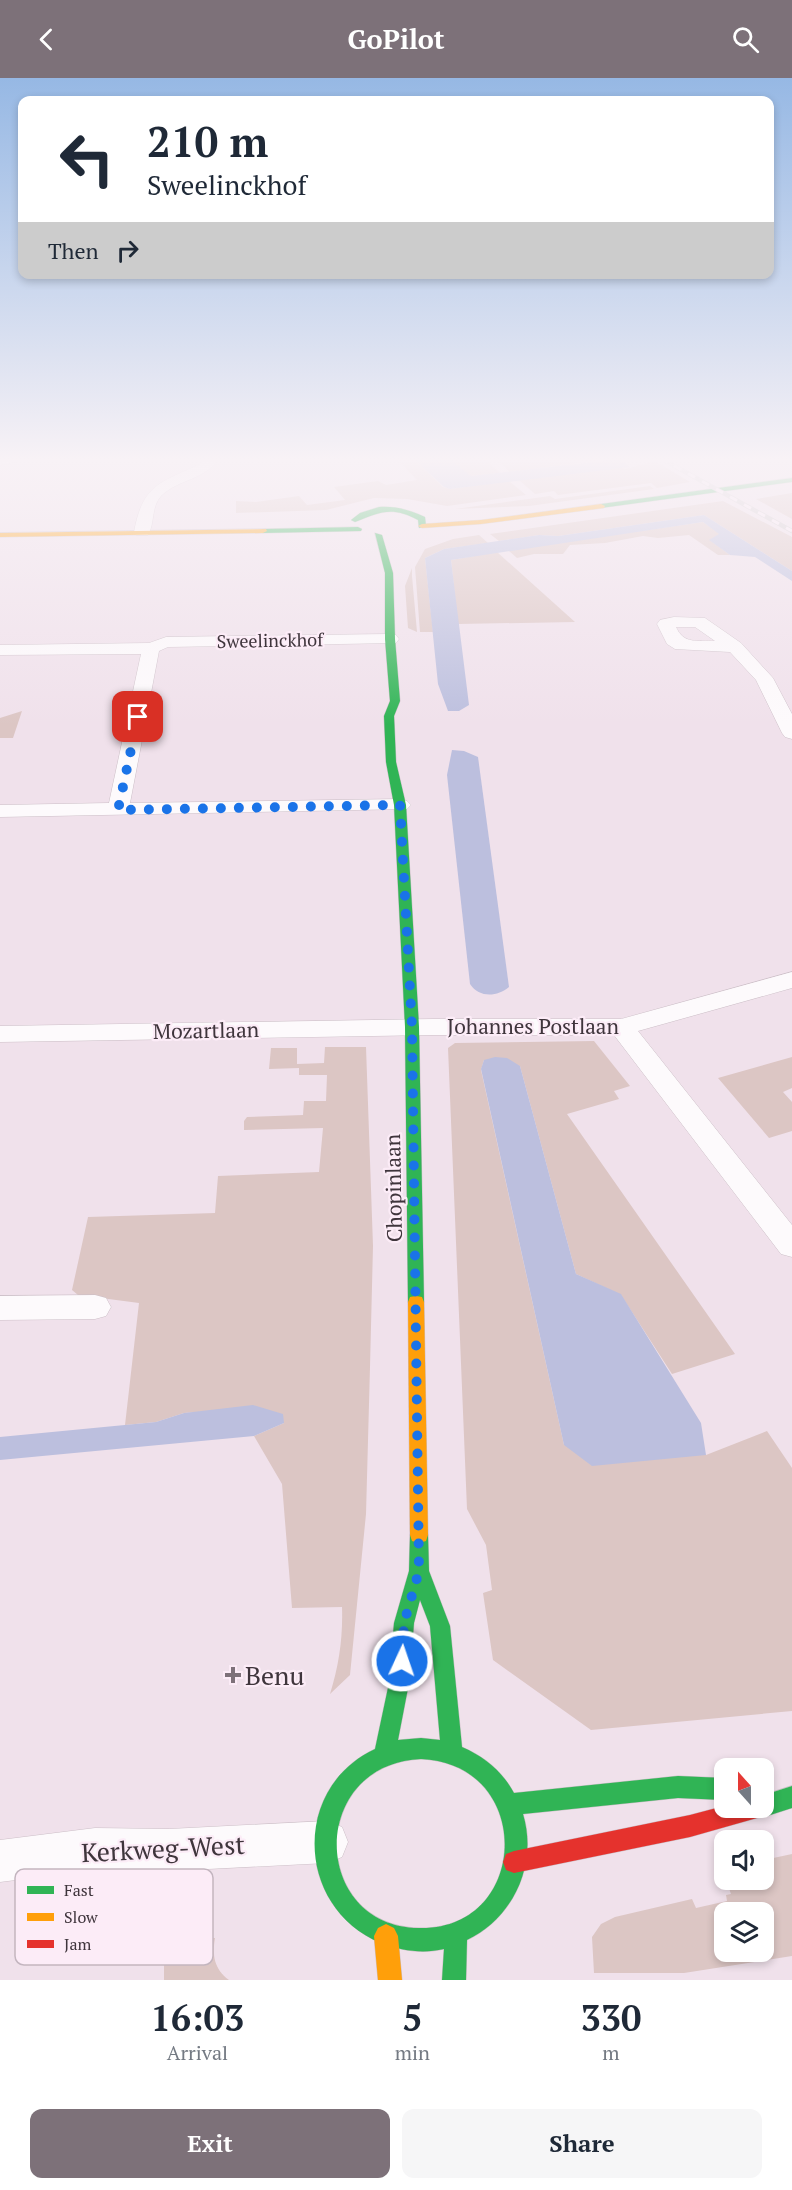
<!DOCTYPE html>
<style>
body{margin:0;font-family:"PT Serif",serif;background:#f6f6f7;color:#1f2937;height:100vh;display:flex;flex-direction:column;font-size:22px;white-space:nowrap}
*{box-sizing:border-box;margin:0}
p{font-size:20px;color:#747a83}
.icon{flex:none;width:33px;height:33px;fill:none;stroke:currentColor;stroke-width:2;stroke-linecap:round;stroke-linejoin:round}
.map{position:relative;height:1902px;overflow:hidden}
.panel{display:flex;flex-direction:column;background:#fff;flex:1}
.panel>*{flex:none}
.banner{position:absolute;left:18px;top:18px;width:756px;height:183px;border-radius:12px;box-shadow:0 3px 9px #0003;background:#fff;color:#1f2937;overflow:hidden}
.needle{width:39px;rotate:339deg}
.fabs{position:absolute;left:714px;top:1680px;display:grid;gap:12px}
.fabs a{display:grid;place-items:center;width:60px;height:60px;border-radius:12px;background:#fff;box-shadow:0 3px 9px #0003;font-size:30px}
.pin{position:absolute;display:grid;place-items:center;width:51px;height:51px;color:#fff;margin:-26px;border-radius:12px;box-shadow:0 3px 9px #0006}
.me{position:absolute;width:66px;margin:-33px;rotate:3deg;stroke-linejoin:round;filter:drop-shadow(0 0 4px #0008)}
.turn{display:flex;align-items:center;gap:21px;height:126px;padding:0 30px;font-size:27px}
.turn .icon{width:78px;height:78px;stroke-width:2.5}
.turn b{display:block;font-size:42px;line-height:51px}
.then{display:flex;align-items:center;height:57px;padding:0 30px;background:#0003;gap:12px;font-size:22px}
.eta{display:flex;justify-content:space-evenly;align-items:center;height:102px;text-align:center}
.eta b{font-size:36px;font-weight:800;line-height:42px}
.cta{display:flex;gap:12px;margin-top:auto;padding:12px 30px}
.cta a{flex:1;height:69px;border-radius:12px;background:#7d7179;color:#fff;font-size:24px;font-weight:800;line-height:69px;text-align:center}
.cta a+a{background:#f6f6f7;color:#1f2937}
header{display:flex;justify-content:space-between;align-items:center;height:78px;padding:0 30px;background:#7d7179;color:#fff;font-size:27px;font-weight:800}
.map>svg:first-child{display:block}
.green{fill:#dcc6c4;fill-rule:evenodd}
.water{fill:#bcbfde}
.lines{fill:none;stroke-linecap:round;stroke-linejoin:round}
.street-casing{stroke:#ccbfc7;stroke-width:1}
.fast-casing{stroke:#ccbfc7;stroke-width:1}
.slow-casing{stroke:#ccbfc7;stroke-width:1}
.jam-casing{stroke:#ccbfc7;stroke-width:1}
.street{fill:#fdfafc;fill-rule:evenodd}
.fast{fill:#30b455;fill-rule:evenodd}
.slow{fill:#ff9f0a;fill-rule:evenodd}
.jam{fill:#e5322d;fill-rule:evenodd}
.rail-casing{stroke:#cfcacd;stroke-width:4.5}
.rail{stroke:#fcecf7;stroke-width:3;stroke-dasharray:8;stroke-linecap:butt}
.route{stroke:#1a73e8;stroke-width:10;stroke-dasharray:0 18}
.poi-dot{fill:#7d7179;stroke:#fcecf7;stroke-width:2}
.labels{text-anchor:middle;dominant-baseline:central;stroke-width:4.5;stroke-linejoin:round;paint-order:stroke}
.far-street-label{font-size:18px;fill:#3f353c;stroke:#fcecf7}
.street-label{font-size:21px;fill:#3f353c;stroke:#fcecf7}
.near-poi-label{font-size:26px;fill:#3f353c;stroke:#fcecf7;text-anchor:start}
.near-street-label{font-size:26px;fill:#3f353c;stroke:#fcecf7}
.key{fill:#fcecf7;stroke:#c3b5bf;stroke-width:1.5}
.key-label{font-size:16px;fill:#3f353c}
</style>
<header><svg class="icon" aria-label="back" viewBox="0 0 24 24"><path d="M15 5l-7 7 7 7"/></svg>GoPilot<svg class="icon" aria-label="search" viewBox="0 0 24 24"><circle cx="10" cy="10" r="6"/><path d="M15 15l6 6"/></svg></header>
<div class="map">
<svg width="792" height="1902" viewBox="0 0 792 1902">
<rect width="100%" height="100%" fill="#f0e1eb"/>
<g class="green">
<polygon points="396,380 413,380 443,409 450,411 509,403 526,417 447,428 407,421 374,420 326,432 236,435 236,423 256,424 299,418 307,427 345,422 334,409 378,403 386,407 417,402"/>
<polygon points="449,380 484,380 500,395 469,398"/>
<polygon points="494,380 605,380 606,381 510,394"/>
<polygon points="655,383 690,404 657,410 651,405 558,417 554,413 535,416 519,402 618,389 626,391"/>
<polygon points="650,408 654,411 529,428 455,431 550,418 555,421"/>
<polygon points="792,415 792,441 756,421"/>
<polygon points="723,423 792,459 792,493 704,437 558,458 539,457 499,463 490,456"/>
<polygon points="703,444 720,456 710,462 730,477 718,477 689,457 658,460 643,458 605,465 570,467 563,476 534,476 517,480 508,472"/>
<polygon points="479,457 488,465 444,471 425,480 433,554 420,554 415,489 425,471 453,461"/>
<polygon points="497,474 575,544 458,546 451,482"/>
<polygon points="412,490 412,498 417,554 408,550 405,508"/>
<polygon points="22,633 13,660 0,660 0,640"/>
<polygon points="594,963 630,1008 614,1013 619,1021 567,1036 735,1276 672,1296 621,1217 576,1196 520,988 484,982 481,992 564,1367 706,1377 767,1353 792,1390 792,1633 591,1652 493,1582 483,1515 492,1512 486,1467 467,1431 448,970 455,965"/>
<path d="M325 969H366L373 1168 370 1289 366 1436 350 1597 330 1616C339 1587 343 1560 342 1529L292 1530 282 1406 254 1358 284 1345 239 1331 184 1335 156 1344 125 1347 139 1225 78 1217 72 1212 88 1139 215 1135 218 1098 319 1094 323 1050 244 1052V1043L247 1039 303 1037 304 1023H326L327 997H299V990L269 991 271 970H297V986L324 985Z"/>
<polygon points="792,979 792,1010 783,1014 792,1024 792,1053 769,1060 718,1000"/>
<path d="M792 1776V1878L684 1895H594L592 1859 601 1846 615 1839 692 1821 696 1830 727 1823 726 1817 731 1816 726 1802H764V1782ZM724 1834H764V1874H724Z"/>
<path d="M172 1859 215 1860C212 1877 214 1891 229 1902H164V1886Z"/>
</g>
<g class="water">
<polygon points="413,380 449,380 471,398 603,383 605,380 618,380 630,389 450,411 444,409"/>
<polygon points="704,437 792,493 792,503 755,479 730,477 709,462 719,456 703,444 451,482 469,627 459,633 448,633 438,606 425,480 444,471 539,457 558,458"/>
<path d="M452 672 464 673 478 679 509 909C497 919 479 920 470 906L447 697Z"/>
<polygon points="495,979 507,980 520,988 576,1196 621,1216 701,1345 706,1377 592,1388 564,1367 481,991 484,982"/>
<polygon points="253,1327 283,1336 284,1345 254,1358 0,1382 0,1359 156,1344 184,1335"/>
</g>
<g class="lines">
<g class="street-casing">
<g id="street">
<polygon points="0,380 23,380 21,383 0,387"/>
<path d="M205 380H219C206 402 178 401 161 418 151 429 155 445 148 457H136L134 454C143 404 162 405 202 385Z"/>
<path d="M674 539 705 540 741 565 773 600 792 636V661L785 659 782 655 756 602 730 574 675 571 667 566 657 546 660 542ZM676 549H695L715 563C697 562 684 567 676 549Z"/>
<polygon points="390,556 396,557 399,561 396,565 168,569 159,573 130,725 400,721 407,723 411,727 407,731 0,739 0,727 109,725 141,576 0,577 0,567 149,565 166,559"/>
<polygon points="792,894 792,910 638,953 792,1147 792,1179 781,1176 614,957 433,957 0,964 0,948 433,941 621,941"/>
<polygon points="95,1217 106,1220 111,1229 106,1238 95,1241 0,1242 0,1218"/>
<polygon points="327,1743 342,1749 348,1764 342,1779 327,1785 169,1793 95,1792 0,1804 0,1762 95,1750 169,1751"/>
</g>
</g>
<g class="fast-casing">
<g id="fast">
<polygon points="792,400 792,404 601,430 597,428 601,426"/>
<path d="M379 429C396 428 410 432 425 439L426 448 419 450 418 442C392 428 380 434 355 444L351 442 360 435Z"/>
<polygon points="358,449 362,451 361,453 263,455 259,453 263,451"/>
<polygon points="375,455 382,457 393,495 395,561 400,623 394,638 396,684 406,727 419,949 424,1224 422,1229 416,1230 410,1229 408,1224 405,949 394,727 386,684 384,638 390,623 385,561 385,495"/>
<path d="M419 1449 426 1451 428 1457 429 1493 450 1548 462 1669C485 1679 502 1693 514 1715L678 1698 724 1700V1722L678 1720 523 1736C538 1785 514 1840 467 1862L466 1902H442L444 1871C423 1876 402 1873 381 1865 296 1830 291 1710 375 1671L389 1605 394 1545 409 1493 410 1457 412 1451ZM420 1522 430 1548 440 1662 421 1660 398 1662 409 1605 414 1545ZM421 1681C536 1686 530 1853 419 1850 310 1848 308 1686 421 1681Z"/>
<polygon points="792,1708 792,1730 764,1739 756,1736 754,1730 764,1730 764,1717"/>
</g>
</g>
<g class="slow-casing">
<g id="slow">
<polygon points="601,426 605,428 604,430 481,446 422,450 418,448 422,446 481,442"/>
<polygon points="266,451 267,453 263,455 0,459 0,455"/>
<polygon points="416,1218 422,1219 424,1224 428,1457 426,1463 419,1465 412,1463 410,1457 408,1224 410,1219"/>
<polygon points="386,1846 394,1850 398,1858 402,1902 378,1902 374,1858 378,1850"/>
</g>
</g>
<g class="jam-casing">
<polygon id="jam" points="764,1722 767,1730 764,1738 690,1759 514,1795 506,1792 503,1784 506,1776 514,1773 690,1737 724,1728 724,1730 764,1730"/>
</g>
<use href="#street" class="street"/>
<use href="#fast" class="fast"/>
<use href="#slow" class="slow"/>
<use href="#jam" class="jam"/>
<g class="rail-casing">
<polyline id="rail" points="660,380 792,453"/>
</g>
<use href="#rail" class="rail"/>
</g>
<linearGradient id="sky" x2="0" y2="1"><stop stop-color="#96b8e4"/><stop offset="0.59" stop-color="#f8f2f6"/><stop offset="1" stop-color="#f8f2f6" stop-opacity="0"/></linearGradient>
<rect width="792" height="647" fill="url(#sky)"/>
<g class="lines">
<polyline class="route" points="138,639 118,732 400,727 412,949 419,1493 404,1545 402,1583"/>
</g>
<path class="poi-dot" d="M230 1588h6v6h6v6h-6v6h-6v-6h-6v-6h6z"/>
<g class="labels">
<g class="far-street-label">
<text transform="translate(270 562) rotate(-1)">Sweelinckhof</text>
</g>
<g class="street-label">
<text x="533" y="948">Johannes Postlaan</text>
<text transform="translate(206 952) rotate(-1)">Mozartlaan</text>
<text transform="translate(393 1110) rotate(-91)">Chopinlaan</text>
</g>
<g class="near-poi-label">
<text x="245" y="1597">Benu</text>
</g>
<g class="near-street-label">
<text transform="translate(163 1770) rotate(-3)">Kerkweg-West</text>
</g>
</g>
<rect x="15" y="1791" width="198" height="96" rx="9" class="key"/>
<rect x="27" y="1808" width="27" height="8" fill="#30b455"/>
<rect x="27" y="1835" width="27" height="8" fill="#ff9f0a"/>
<rect x="27" y="1862" width="27" height="8" fill="#e5322d"/>
<g class="key-label">
<text x="64" y="1818">Fast</text>
<text x="64" y="1845">Slow</text>
<text x="64" y="1872">Jam</text>
</g>
</svg>
<div class="fabs">
<a><svg class="needle" viewBox="-14 -14 28 28"><path d="M0-13l5 13h-10z" fill="#e53935"/><path d="M0 13l5-13h-10z" fill="#747a83"/></svg></a>
<a><svg class="icon" aria-label="sound" viewBox="0 0 24 24"><path d="M4 9h4l5-4v14l-5-4H4zM17 9q2 3 0 6"/></svg></a>
<a><svg class="icon" aria-label="layers" viewBox="0 0 24 24"><path d="M12 4l9 5-9 5-9-5zM3 14l9 5 9-5"/></svg></a>
</div>
<div class="pin" style="left:138px;top:639px;background:#d93025"><svg class="icon" aria-label="arrive" viewBox="0 0 24 24"><path d="M6 21V4h12l-3 4 3 4H6"/></svg></div>
<svg class="me" style="left:402px;top:1583px" viewBox="-20 -20 40 40"><circle r="17" fill="#1a73e8" stroke="#fff" stroke-width="3"/><path d="M0-11L8 9 0 5-8 9z" fill="#fff"/></svg>
<div class="banner">
<div class="turn"><svg class="icon" aria-label="left" viewBox="0 0 24 24"><path d="M17 20v-9H6M10 6l-5 5 5 5"/></svg><div><b>210 m</b>Sweelinckhof</div></div>
<div class="then">Then<svg class="icon" aria-label="right" viewBox="0 0 24 24"><path d="M7 20v-9h11M14 6l5 5-5 5"/></svg></div>
</div>
</div>
<section class="panel">
<div class="eta">
<div><b>16:03</b><p>Arrival</p></div>
<div><b>5</b><p>min</p></div>
<div><b>330</b><p>m</p></div>
</div>
<div class="cta"><a>Exit</a><a>Share</a></div>
</section>
